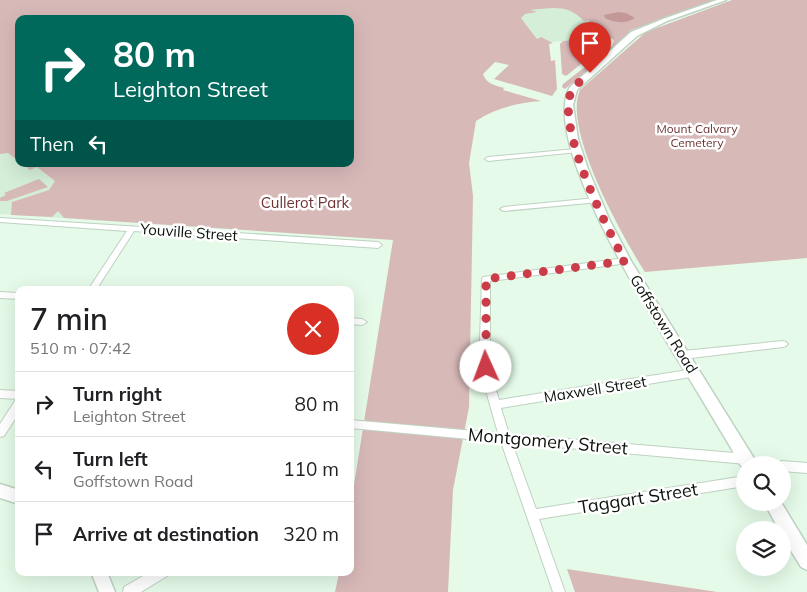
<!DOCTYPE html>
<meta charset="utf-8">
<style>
body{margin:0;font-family:Mulish,sans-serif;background:#f2f2f2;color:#202124;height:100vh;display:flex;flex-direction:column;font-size:19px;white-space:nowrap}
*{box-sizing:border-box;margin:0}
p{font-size:16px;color:#757577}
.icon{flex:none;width:28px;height:28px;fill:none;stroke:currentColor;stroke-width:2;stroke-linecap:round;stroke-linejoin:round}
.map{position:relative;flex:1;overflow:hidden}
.sheet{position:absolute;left:15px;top:286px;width:339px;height:290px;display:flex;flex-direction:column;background:#fff;border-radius:10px;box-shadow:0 5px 20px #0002}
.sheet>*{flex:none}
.top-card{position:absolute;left:15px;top:15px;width:339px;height:152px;border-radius:10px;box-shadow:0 5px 20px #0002;background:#00695c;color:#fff;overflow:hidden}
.buttons{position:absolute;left:736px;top:456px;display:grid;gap:10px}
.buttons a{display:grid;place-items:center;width:55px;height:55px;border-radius:50%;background:#fff;box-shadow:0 5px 20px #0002;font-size:25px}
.pin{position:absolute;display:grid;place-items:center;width:42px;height:42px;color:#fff;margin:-51px -21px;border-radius:50% 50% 50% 0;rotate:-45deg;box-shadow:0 0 5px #0007}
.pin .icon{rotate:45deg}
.me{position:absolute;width:55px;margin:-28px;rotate:358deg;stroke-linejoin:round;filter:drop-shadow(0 0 4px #0008)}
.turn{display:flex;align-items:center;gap:18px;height:105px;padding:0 15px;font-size:22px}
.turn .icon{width:65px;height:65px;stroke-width:2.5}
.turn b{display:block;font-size:35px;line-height:42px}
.then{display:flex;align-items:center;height:48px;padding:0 15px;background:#0003;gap:10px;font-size:19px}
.round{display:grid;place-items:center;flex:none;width:52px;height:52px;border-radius:26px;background:#f2f2f2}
.head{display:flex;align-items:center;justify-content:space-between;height:85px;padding:0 15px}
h1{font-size:30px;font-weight:600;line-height:38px}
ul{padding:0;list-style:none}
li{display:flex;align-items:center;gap:15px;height:65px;padding:0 15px;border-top:1px solid #e0e0e0}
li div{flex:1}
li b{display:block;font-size:19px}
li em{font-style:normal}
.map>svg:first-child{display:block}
.built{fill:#d4eed8}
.green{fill:#d7b9b8}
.water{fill:#c49897}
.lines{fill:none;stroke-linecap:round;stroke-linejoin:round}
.minor-casing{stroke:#bed2c1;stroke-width:2}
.tertiary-casing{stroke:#bed2c1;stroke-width:3}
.secondary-casing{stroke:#bed2c1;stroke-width:3}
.minor{fill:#fff;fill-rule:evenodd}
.tertiary{fill:#fff;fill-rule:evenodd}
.secondary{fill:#fff;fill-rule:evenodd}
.route{stroke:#cc3c48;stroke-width:9;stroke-dasharray:0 16.2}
.labels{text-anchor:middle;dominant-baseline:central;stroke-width:5;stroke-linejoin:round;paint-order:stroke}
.far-park-label{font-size:12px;fill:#6e3435;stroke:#fff}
.park-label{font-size:15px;fill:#6e3435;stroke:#fff}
.street-label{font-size:15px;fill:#0b120c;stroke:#fff}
.near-street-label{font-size:18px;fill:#0b120c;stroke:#fff}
</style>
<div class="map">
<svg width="807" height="592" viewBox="0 0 807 592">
<rect width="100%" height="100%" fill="#e5fae8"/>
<g class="built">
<polygon points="524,5 574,6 600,31 596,33 599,35 597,38 563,41 551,42 541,37 537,39 521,18"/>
<polygon points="0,143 19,145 19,164 78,164 58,211 64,218 0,214"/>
</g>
<g class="green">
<path d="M0 0H717L631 30 613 49 565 89 562 87 563 84 612 46 614 41 613 39 595 33 599 31 588 20 584 21C567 4 553 8 530 10L537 12 525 14 521 18 537 39 541 37 553 43 549 44 551 61 555 60 557 89 552 96 494 79 509 65 495 62 483 74C486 84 495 85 504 88L503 90 541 101C517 103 496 108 476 121L469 163 473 196 469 407 453 490 448 592H335L339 573 350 572V510L393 240 64 218 58 211 52 217 11 215 12 202 49 190 55 181 37 167 30 170 22 164H350V19H19V161L8 153 0 154Z"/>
<path d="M732 0H807V258L645 272C623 238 562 129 580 90L646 32Z"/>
<polygon points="597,38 607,43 566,76 562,74 560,44 563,41"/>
<polygon points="39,179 48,187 7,201 0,201 0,198 6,195 4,193"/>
<polygon points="567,569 717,592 575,592"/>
</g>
<path class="water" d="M618 12 626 13 635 18C626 24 614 23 605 18L604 15Z"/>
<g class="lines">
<g class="minor-casing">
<g id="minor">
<polygon points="576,149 578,150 578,152 488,161 485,159 488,157"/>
<polygon points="596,198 599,198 599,202 504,211 500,209 504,207"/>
<polygon points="0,218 378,242 382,245 378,248 134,231 96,290 88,290 127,231 0,222"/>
<polygon points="625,258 629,261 628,263 490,281 490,340 492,377 499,400 694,369 697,370 699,373 697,376 501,408 509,434 746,454 750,456 752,459 750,462 746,464 512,443 536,509 745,476 745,486 539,519 565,592 553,592 501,442 350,428 350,420 498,433 482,377 480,340 482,279 483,277"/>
<polygon points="0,292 19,293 19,299 0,298"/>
<polygon points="350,318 362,319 367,322 362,325 350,324"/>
<polygon points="783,341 786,342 788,344 786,346 783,347 683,359 680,358 678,355 680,352 683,351"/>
<polygon points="0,390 19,391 19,399 0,398"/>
<polygon points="19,400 19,413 4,436 0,437 0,424 15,401"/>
<polygon points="782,461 807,463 807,473 782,471 782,465 777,465 778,463"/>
<polygon points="150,572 169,572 167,576 141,592 123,592 124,587"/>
</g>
</g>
<g class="tertiary-casing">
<g id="tertiary">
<polygon points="0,484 19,490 19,504 0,498"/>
<polygon points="91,572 107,572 115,592 99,592"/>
</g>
</g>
<g class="secondary-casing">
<g id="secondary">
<path d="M717 0H726L667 21 637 36 577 90 573 105 578 139 588 169 609 219 631 261 755 460 757 465H745V470C739 465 735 456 731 448 720 430 709 411 698 393 666 339 537 144 570 87L631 32 663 19Z"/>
<polygon points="764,502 781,502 807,545 807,570 801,567 782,536 782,530 779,530"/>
</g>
</g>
<use href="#minor" class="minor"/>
<use href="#tertiary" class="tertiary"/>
<use href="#secondary" class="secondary"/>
</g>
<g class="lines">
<path class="route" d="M486 367V279L625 261C606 227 559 133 570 95 573 86 583 79 590 73"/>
</g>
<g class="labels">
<g class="far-park-label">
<text x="697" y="128">Mount Calvary<tspan x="697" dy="14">Cemetery</tspan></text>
</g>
<g class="park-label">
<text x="305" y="202">Cullerot Park</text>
</g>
<g class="street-label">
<text transform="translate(189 232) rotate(4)">Youville Street</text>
<text transform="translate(664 324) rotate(58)">Goffstown Road</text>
<text transform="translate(595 389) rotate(-9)">Maxwell Street</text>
</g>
<g class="near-street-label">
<text transform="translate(548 441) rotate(5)">Montgomery Street</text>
<text transform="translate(638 498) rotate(-9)">Taggart Street</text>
</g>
</g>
</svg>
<div class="buttons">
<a><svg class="icon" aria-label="search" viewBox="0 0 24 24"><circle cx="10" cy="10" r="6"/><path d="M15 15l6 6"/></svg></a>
<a><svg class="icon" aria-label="layers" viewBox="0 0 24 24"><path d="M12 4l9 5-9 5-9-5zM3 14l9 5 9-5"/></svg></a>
</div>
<div class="pin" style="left:590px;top:73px;background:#d93025"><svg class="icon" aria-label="arrive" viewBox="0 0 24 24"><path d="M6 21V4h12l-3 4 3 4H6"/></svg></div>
<svg class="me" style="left:486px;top:367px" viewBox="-20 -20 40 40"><circle r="19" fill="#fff"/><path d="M0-13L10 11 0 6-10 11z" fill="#cc3c48"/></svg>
<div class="top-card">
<div class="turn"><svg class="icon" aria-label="right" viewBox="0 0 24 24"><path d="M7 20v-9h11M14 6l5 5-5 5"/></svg><div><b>80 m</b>Leighton Street</div></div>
<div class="then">Then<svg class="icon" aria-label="left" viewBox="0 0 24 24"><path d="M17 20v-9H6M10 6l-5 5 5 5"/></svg></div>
</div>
<section class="sheet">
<div class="head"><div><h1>7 min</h1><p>510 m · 07:42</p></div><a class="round" style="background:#d93025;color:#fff"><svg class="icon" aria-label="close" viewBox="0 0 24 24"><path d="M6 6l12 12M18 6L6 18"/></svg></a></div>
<ul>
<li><svg class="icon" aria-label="right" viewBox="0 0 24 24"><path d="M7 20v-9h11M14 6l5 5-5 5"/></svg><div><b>Turn right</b><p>Leighton Street</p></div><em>80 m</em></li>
<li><svg class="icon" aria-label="left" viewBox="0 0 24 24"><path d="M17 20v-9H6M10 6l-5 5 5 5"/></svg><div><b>Turn left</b><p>Goffstown Road</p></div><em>110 m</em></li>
<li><svg class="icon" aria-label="arrive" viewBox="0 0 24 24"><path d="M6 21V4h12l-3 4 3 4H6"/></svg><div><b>Arrive at destination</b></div><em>320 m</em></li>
</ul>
</section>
</div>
